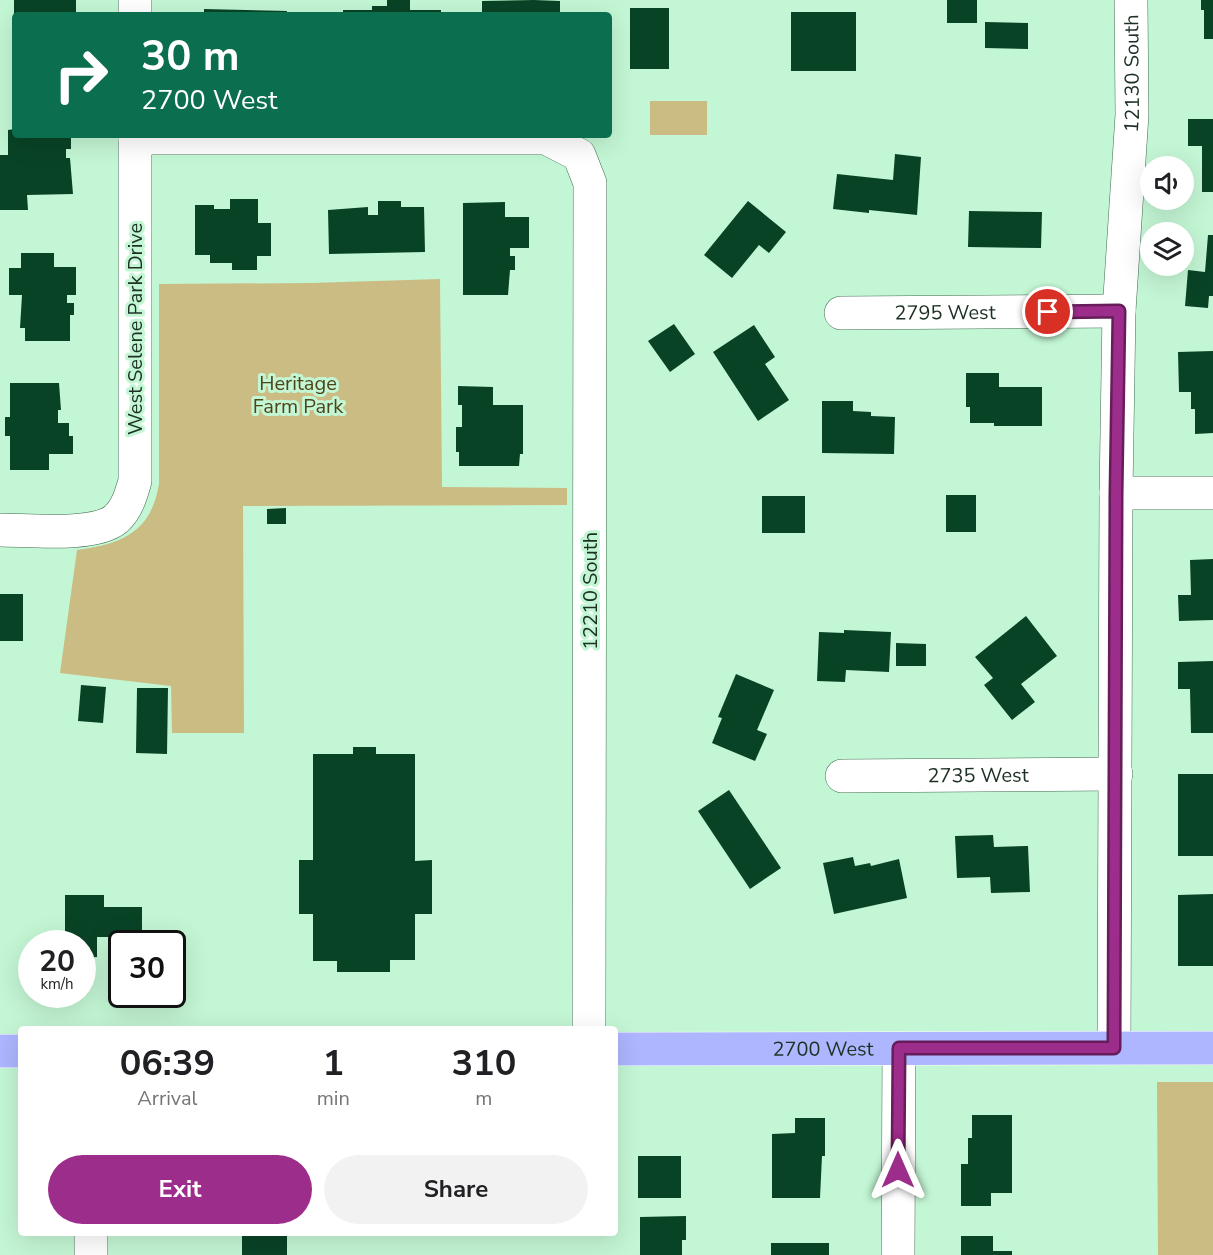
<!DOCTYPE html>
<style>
body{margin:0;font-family:"Nunito Sans",sans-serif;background:#f2f2f2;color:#202124;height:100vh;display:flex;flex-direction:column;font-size:22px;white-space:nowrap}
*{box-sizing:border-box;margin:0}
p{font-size:20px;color:#757577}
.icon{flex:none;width:33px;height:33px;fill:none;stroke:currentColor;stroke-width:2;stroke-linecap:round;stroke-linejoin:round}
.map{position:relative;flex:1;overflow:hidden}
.panel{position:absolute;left:18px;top:1026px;width:600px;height:210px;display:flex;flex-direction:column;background:#fff;border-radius:6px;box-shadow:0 6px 24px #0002}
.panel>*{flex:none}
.banner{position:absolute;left:12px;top:12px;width:600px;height:126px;border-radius:6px;box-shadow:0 6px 24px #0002;background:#0b6e4f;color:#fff;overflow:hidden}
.buttons{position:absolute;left:1140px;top:156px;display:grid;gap:12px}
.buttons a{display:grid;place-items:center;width:54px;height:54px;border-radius:50%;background:#fff;box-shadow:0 6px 24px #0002;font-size:30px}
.speed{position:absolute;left:18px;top:930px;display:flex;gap:12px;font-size:30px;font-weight:700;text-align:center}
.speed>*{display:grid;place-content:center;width:78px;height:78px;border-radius:50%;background:#fff;box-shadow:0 6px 24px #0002;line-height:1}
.speed small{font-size:15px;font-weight:400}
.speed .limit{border:3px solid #111;border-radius:9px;background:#fff;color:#111}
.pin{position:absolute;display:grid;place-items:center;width:51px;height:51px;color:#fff;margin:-26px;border:3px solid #fff;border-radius:50%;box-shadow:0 2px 6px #0007}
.me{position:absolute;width:66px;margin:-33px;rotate:0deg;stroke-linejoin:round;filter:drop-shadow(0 0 4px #0008)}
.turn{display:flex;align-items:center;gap:21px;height:126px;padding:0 30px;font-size:27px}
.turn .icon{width:78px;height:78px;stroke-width:2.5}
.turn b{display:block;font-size:42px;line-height:51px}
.eta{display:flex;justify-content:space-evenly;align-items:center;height:102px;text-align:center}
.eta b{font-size:36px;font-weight:700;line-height:42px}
.action{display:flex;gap:12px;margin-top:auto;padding:12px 30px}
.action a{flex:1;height:69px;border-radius:36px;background:#9d2d8b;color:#fff;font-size:24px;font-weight:700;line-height:69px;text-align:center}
.action a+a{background:#f2f2f2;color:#202124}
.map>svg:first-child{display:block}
.green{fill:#cbbc83}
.building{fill:#094326}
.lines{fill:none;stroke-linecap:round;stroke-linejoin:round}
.minor-casing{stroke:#3f6e50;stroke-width:34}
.major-casing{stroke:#fff;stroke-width:34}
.minor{stroke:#fff;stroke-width:33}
.major{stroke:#adb6fe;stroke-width:33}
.route-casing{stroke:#661d5a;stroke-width:15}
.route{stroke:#9d2d8b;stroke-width:10}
.labels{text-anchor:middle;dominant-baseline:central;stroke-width:6;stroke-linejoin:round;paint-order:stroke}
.street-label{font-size:20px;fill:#1c3023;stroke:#c3f6d4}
.park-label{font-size:20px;fill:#4f4418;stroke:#c3f6d4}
</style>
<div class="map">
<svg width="1213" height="1255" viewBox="0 0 1213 1255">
<rect width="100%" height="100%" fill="#c3f6d4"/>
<g class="green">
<rect x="650" y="101" width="57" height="34"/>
<path d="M440 279 442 487 567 488V505L243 506 244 733H172L171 686 60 673 77 550C121 544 151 533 159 484V284L311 283Z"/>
<polygon points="1157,1082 1213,1082 1213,1255 1158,1255"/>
</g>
<g class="building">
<rect x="14" y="0" width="62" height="15"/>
<polygon points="387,0 410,0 410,10 441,10 441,15 343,15 343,10 372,10 372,6 387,6"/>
<polygon points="534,0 560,1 560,15 482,15 482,1"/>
<rect x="947" y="0" width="30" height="23"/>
<polygon points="1201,0 1213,0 1213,39 1204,39 1204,10 1201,10"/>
<rect x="630" y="8" width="39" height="61"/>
<polygon points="204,9 287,11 286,15 204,15"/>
<rect x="791" y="12" width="65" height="59"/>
<polygon points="985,22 1028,23 1028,49 985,48"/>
<polygon points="1188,119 1213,119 1213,192 1202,192 1202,146 1188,146"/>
<polygon points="15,129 15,135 71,135 71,149 66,149 66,158 70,158 73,194 27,195 28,210 0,210 0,155 8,155 8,130"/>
<polygon points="895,154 921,157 917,215 869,210 869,213 833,209 837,174 893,180"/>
<polygon points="230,199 258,199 258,223 271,223 271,256 257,256 257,270 232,270 232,263 210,263 210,255 195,255 195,205 214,205 214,209 230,209"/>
<polygon points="378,201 401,201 401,207 424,207 425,252 329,254 328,210 368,207 368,215 378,215"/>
<polygon points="748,201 786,232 769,253 759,245 732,278 704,255"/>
<polygon points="505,202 505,217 529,217 529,248 510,248 510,256 515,256 515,270 510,270 508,295 463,295 463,203"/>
<polygon points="969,211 1042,212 1041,248 968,247"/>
<polygon points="1208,235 1213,235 1213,296 1209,296 1208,308 1185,306 1188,270 1205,272"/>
<polygon points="21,253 54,253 54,267 76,267 76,295 67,295 67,303 74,303 74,315 70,315 70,341 25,341 25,328 20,328 22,295 9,295 9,268 21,268"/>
<polygon points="674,324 695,354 670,372 648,341"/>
<polygon points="754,325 775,357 765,364 789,400 758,421 713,352"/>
<polygon points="1213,351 1213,433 1195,434 1195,409 1191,409 1191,392 1179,392 1178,352"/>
<polygon points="966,373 999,373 999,387 1042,387 1042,426 994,426 994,423 970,423 970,407 966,407"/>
<polygon points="10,383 59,383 61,410 58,410 58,423 69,423 69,436 73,436 73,454 49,454 49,470 10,470 10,436 5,436 5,417 10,417"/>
<polygon points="458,386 493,387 493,405 523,405 523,454 520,454 519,466 459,466 459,452 456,452 456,427 462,427 462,405 458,405"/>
<polygon points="822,401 853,401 853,411 871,412 871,416 895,417 894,454 822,453"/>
<rect x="946" y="495" width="30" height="37"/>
<rect x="762" y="496" width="43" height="37"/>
<polygon points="286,508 286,524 267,524 267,509"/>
<polygon points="1213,559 1213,620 1179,621 1178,595 1191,595 1190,560"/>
<rect x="0" y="594" width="23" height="47"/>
<polygon points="1026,616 1057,656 1021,684 1035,702 1012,720 984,685 993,678 975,657"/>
<polygon points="844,630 891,632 889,672 846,670 845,682 817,681 819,632 844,633"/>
<polygon points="896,643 926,644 926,666 896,666"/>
<polygon points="1213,661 1213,733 1191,733 1190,689 1178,689 1178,662"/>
<polygon points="736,674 774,690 757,730 767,734 755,761 712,743 722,718 718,717"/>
<polygon points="81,685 106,687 103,723 78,721"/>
<polygon points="137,688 168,688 167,754 136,753"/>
<polygon points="353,747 376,747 376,754 415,754 415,861 432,860 432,914 415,914 415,960 390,960 390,972 337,972 337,961 313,961 313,914 299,914 299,860 313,860 313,754 353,754"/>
<rect x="1178" y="774" width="35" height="82"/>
<polygon points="729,790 781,868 750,889 698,811"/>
<polygon points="993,835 994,847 1028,846 1030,892 991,893 990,877 957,878 955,836"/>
<polygon points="853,857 855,866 870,863 871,866 899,859 907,898 834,914 823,863"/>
<polygon points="1213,894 1213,966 1178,966 1178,895"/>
<polygon points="65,895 104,895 104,907 142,907 142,937 97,937 97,957 82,958 82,944 65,944"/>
<polygon points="972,1115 1012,1115 1012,1193 991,1193 991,1206 961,1206 961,1164 968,1164 968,1138 972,1138"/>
<polygon points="795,1118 825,1118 825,1156 822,1156 820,1198 772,1198 772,1134 795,1133"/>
<rect x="638" y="1156" width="43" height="42"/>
<polygon points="686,1216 686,1240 682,1240 682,1255 640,1255 640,1217"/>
<polygon points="287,1233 287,1255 242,1255 242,1234"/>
<polygon points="961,1236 993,1236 993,1251 1012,1251 1012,1255 961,1255"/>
<rect x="771" y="1243" width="58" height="12"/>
</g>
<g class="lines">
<g class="minor-casing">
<g id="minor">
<polyline points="135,0 135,15"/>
<polyline points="135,138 546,138 579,155 590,183 589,1029"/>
<path id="s1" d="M841 313 1119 311"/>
<polyline points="1116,493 1213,493"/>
<path d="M0 530C28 530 95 537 116 519 127 509 131 495 135 481V135"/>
<path id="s2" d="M842 776 1116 774"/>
<path id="s3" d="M1114 1048 1116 493 1119 311 1132 115 1131 0"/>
<polyline points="91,1233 91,1255"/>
<polyline points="898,1255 899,1049"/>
</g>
</g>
<g class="major-casing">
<g id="major">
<path id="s4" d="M615 1049 1213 1048"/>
<polyline points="0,1051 21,1051"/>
</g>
</g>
<use href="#minor" class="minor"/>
<use href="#major" class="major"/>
</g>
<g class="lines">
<g class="route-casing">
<polyline id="route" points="898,1170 899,1048 1114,1048 1116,494 1119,311 1048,312"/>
</g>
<use href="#route" class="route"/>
</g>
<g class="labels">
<g class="street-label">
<text stroke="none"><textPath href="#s3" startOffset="975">12130 South</textPath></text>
<text stroke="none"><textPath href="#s1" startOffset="104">2795 West</textPath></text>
<text transform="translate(135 329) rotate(-90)">West Selene Park Drive</text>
<text transform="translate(590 591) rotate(-90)">12210 South</text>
<text stroke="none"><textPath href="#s2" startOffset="136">2735 West</textPath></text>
<text stroke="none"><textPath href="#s4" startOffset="208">2700 West</textPath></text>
</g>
<g class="park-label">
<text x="298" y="383">Heritage<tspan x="298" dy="23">Farm Park</tspan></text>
</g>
</g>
</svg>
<div class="buttons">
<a><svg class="icon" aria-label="sound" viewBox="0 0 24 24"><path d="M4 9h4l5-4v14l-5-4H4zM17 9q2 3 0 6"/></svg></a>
<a><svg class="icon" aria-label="layers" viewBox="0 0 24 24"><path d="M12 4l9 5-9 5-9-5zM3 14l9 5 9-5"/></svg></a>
</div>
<div class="speed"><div>20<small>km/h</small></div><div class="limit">30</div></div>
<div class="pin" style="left:1048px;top:312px;background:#d93025"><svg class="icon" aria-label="arrive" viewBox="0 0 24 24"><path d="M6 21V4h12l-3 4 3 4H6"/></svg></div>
<svg class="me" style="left:898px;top:1170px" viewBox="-20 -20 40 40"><path d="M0-17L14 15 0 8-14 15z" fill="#9d2d8b" stroke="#fff" stroke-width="4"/></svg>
<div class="banner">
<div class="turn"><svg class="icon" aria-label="right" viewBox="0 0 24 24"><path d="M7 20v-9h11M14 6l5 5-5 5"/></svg><div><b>30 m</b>2700 West</div></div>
</div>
<section class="panel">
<div class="eta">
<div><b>06:39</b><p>Arrival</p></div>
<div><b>1</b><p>min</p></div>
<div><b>310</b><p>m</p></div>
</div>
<div class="action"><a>Exit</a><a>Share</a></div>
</section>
</div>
